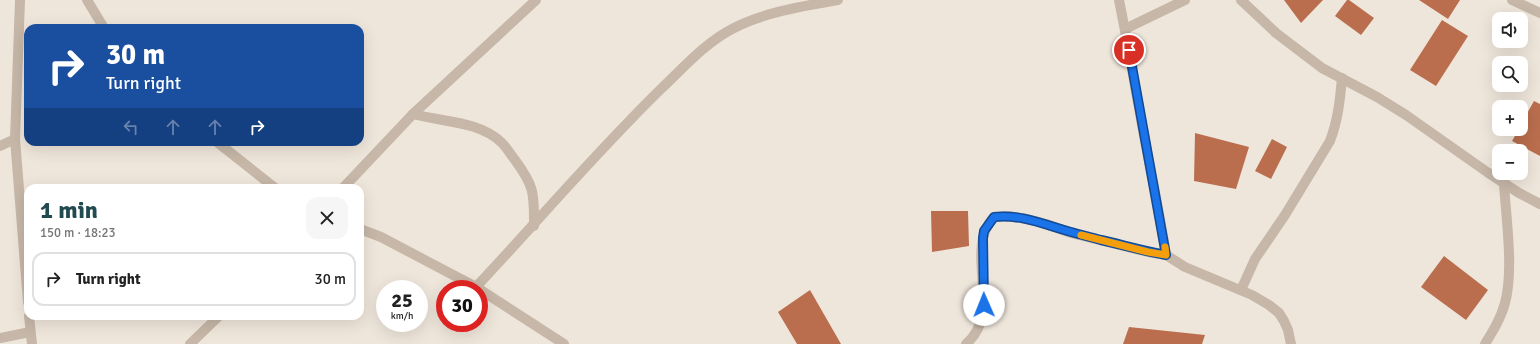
<!DOCTYPE html>
<meta charset="utf-8">
<style>
body{margin:0;font-family:Signika,sans-serif;background:#f6f6f6;color:#222;height:100vh;display:flex;flex-direction:column;font-size:15px;white-space:nowrap}
*{box-sizing:border-box;margin:0}
p{font-size:13px;color:#767676}
.icon{flex:none;width:22px;height:22px;fill:none;stroke:currentColor;stroke-width:2;stroke-linecap:round;stroke-linejoin:round}
.map{position:relative;flex:1;overflow:hidden}
.sheet{position:absolute;left:24px;top:184px;width:340px;height:136px;display:flex;flex-direction:column;background:#fff;border-radius:12px;box-shadow:0 4px 16px #0002}
.sheet>*{flex:none}
.top-card{position:absolute;left:24px;top:24px;width:340px;height:122px;border-radius:12px;box-shadow:0 4px 16px #0002;background:#1a4fa0;color:#fff;overflow:hidden}
.controls{position:absolute;left:1492px;top:12px;display:grid;gap:8px}
.controls a{display:grid;place-items:center;width:36px;height:36px;border-radius:8px;background:#fff;box-shadow:0 4px 16px #0002;font-size:20px}
.speed{position:absolute;left:376px;top:280px;display:flex;gap:8px;font-size:20px;font-weight:700;text-align:center}
.speed>*{display:grid;place-content:center;width:52px;height:52px;border-radius:50%;background:#fff;box-shadow:0 4px 16px #0002;line-height:1}
.speed small{font-size:10px;font-weight:400}
.speed .limit{border:6px solid #d22;background:#fff;color:#111}
.pin{position:absolute;display:grid;place-items:center;width:34px;height:34px;color:#fff;margin:-17px;border:2px solid #fff;border-radius:50%;box-shadow:0 1px 4px #0007}
.me{position:absolute;width:44px;margin:-22px;rotate:359deg;stroke-linejoin:round;filter:drop-shadow(0 0 3px #0008)}
.turn{display:flex;align-items:center;gap:14px;height:84px;padding:0 16px;font-size:18px}
.turn .icon{width:52px;height:52px;stroke-width:2.5}
.turn b{display:block;font-size:28px;line-height:34px}
.lanes{display:flex;align-items:center;height:38px;padding:0 16px;background:#0003;justify-content:center;gap:20px;direction:ltr}
.lanes .off{opacity:.35}
.round{display:grid;place-items:center;flex:none;width:42px;height:42px;border-radius:12px;background:#f6f6f6}
.headline{display:flex;align-items:center;justify-content:space-between;height:68px;padding:0 16px}
h1{font-size:24px;font-weight:700;line-height:30px;color:#214b50}
ul{padding:0;list-style:none}
li{display:flex;align-items:center;gap:12px;height:54px;margin:0 8px 6px;padding:0 8px;border:2px solid #e0e0e0;border-radius:12px}
li div{flex:1}
li b{display:block;font-size:15px}
li em{font-style:normal}
.map>svg:first-child{display:block}
.building{fill:#ba6e4e}
.lines{fill:none;stroke-linecap:round;stroke-linejoin:round}
.minor{stroke:#c6b7a8;stroke-width:10}
.route-casing{stroke:#114b97;stroke-width:10}
.route{stroke:#1a73e8;stroke-width:7}
.slow{stroke:#f59e0b;stroke-width:7}
</style>
<div class="map">
<svg width="1540" height="344" viewBox="0 0 1540 344">
<rect width="100%" height="100%" fill="#efe6db"/>
<g class="building">
<polygon points="1284,0 1323,0 1301,23"/>
<polygon points="1347,0 1349,0 1374,18 1361,35 1335,16"/>
<polygon points="1419,0 1460,0 1448,19"/>
<polygon points="1442,20 1468,36 1436,86 1410,70"/>
<polygon points="1534,101 1540,104 1540,156 1512,141 1519,129 1521,129 1521,124"/>
<polygon points="1195,133 1249,147 1236,189 1194,181"/>
<polygon points="1272,139 1287,147 1271,179 1255,171"/>
<polygon points="931,211 968,211 969,246 932,252"/>
<polygon points="1444,256 1488,290 1466,320 1421,287"/>
<polygon points="810,290 841,344 797,344 778,312"/>
<polygon points="1129,327 1205,335 1202,344 1123,344"/>
</g>
<g class="lines">
<g class="minor">
<polyline points="20,0 15,139 28,302"/>
<polyline points="87,0 104,28"/>
<path d="M1119 0C1131 59 1140 118 1152 177 1157 203 1162 229 1166 255"/>
<polyline points="1241,0 1276,33 1322,68 1377,97 1406,115 1487,172 1519,193 1540,204"/>
<polyline points="1512,0 1540,13"/>
<polyline points="1125,29 1185,0"/>
<path d="M413 114C442 122 480 121 502 143 507 148 511 155 515 160 535 187 534 194 534 226"/>
<polyline points="217,142 275,188"/>
<polyline points="0,146 15,139"/>
<polyline points="343,188 413,114 536,0"/>
<polyline points="360,229 381,237 476,287 564,344"/>
<path d="M476 287C538 221 597 151 662 88 684 67 706 42 734 28 765 12 804 6 838 0"/>
<path d="M1241 290 1255 259 1285 215 1330 141C1338 120 1340 100 1342 78"/>
<polyline points="29,316 32,344"/>
<polyline points="0,338 30,332"/>
<polyline points="190,344 219,316"/>
<path d="M966 344C1005 311 962 251 994 217L1008 216 1027 219 1046 224 1071 233 1148 252 1166 255 1185 267 1252 295 1269 305 1279 313 1284 321 1288 330 1291 344"/>
<path d="M1485 344C1493 331 1501 318 1505 303 1514 270 1506 218 1504 184"/>
</g>
</g>
<g class="lines">
<g class="route-casing">
<path id="route" d="M984 305 983 238 984 231 994 217C1022 214 1045 225 1071 232 1081 235 1091 237 1101 240 1123 245 1144 251 1166 255L1129 50"/>
</g>
<use href="#route" class="route"/>
<polyline class="slow" points="1081,235 1148,252 1166,255 1165,247"/>
</g>
</svg>
<div class="controls">
<a><svg class="icon" aria-label="sound" viewBox="0 0 24 24"><path d="M4 9h4l5-4v14l-5-4H4zM17 9q2 3 0 6"/></svg></a>
<a><svg class="icon" aria-label="search" viewBox="0 0 24 24"><circle cx="10" cy="10" r="6"/><path d="M15 15l6 6"/></svg></a>
<a>+</a>
<a>−</a>
</div>
<div class="speed"><div>25<small>km/h</small></div><div class="limit">30</div></div>
<div class="pin" style="left:1129px;top:50px;background:#d93025"><svg class="icon" aria-label="arrive" viewBox="0 0 24 24"><path d="M6 21V4h12l-3 4 3 4H6"/></svg></div>
<svg class="me" style="left:984px;top:305px" viewBox="-20 -20 40 40"><circle r="19" fill="#fff"/><path d="M0-13L10 11 0 6-10 11z" fill="#1a73e8"/></svg>
<div class="top-card">
<div class="turn"><svg class="icon" aria-label="right" viewBox="0 0 24 24"><path d="M7 20v-9h11M14 6l5 5-5 5"/></svg><div><b>30 m</b>Turn right</div></div>
<div class="lanes"><svg class="icon off" aria-label="left" viewBox="0 0 24 24"><path d="M17 20v-9H6M10 6l-5 5 5 5"/></svg><svg class="icon off" aria-label="ahead" viewBox="0 0 24 24"><path d="M12 20V5M6 11l6-6 6 6"/></svg><svg class="icon off" aria-label="ahead" viewBox="0 0 24 24"><path d="M12 20V5M6 11l6-6 6 6"/></svg><svg class="icon" aria-label="right" viewBox="0 0 24 24"><path d="M7 20v-9h11M14 6l5 5-5 5"/></svg></div>
</div>
<section class="sheet">
<div class="headline"><div><h1>1 min</h1><p>150 m · 18:23</p></div><a class="round"><svg class="icon" aria-label="close" viewBox="0 0 24 24"><path d="M6 6l12 12M18 6L6 18"/></svg></a></div>
<ul>
<li><svg class="icon" aria-label="right" viewBox="0 0 24 24"><path d="M7 20v-9h11M14 6l5 5-5 5"/></svg><div><b>Turn right</b></div><em>30 m</em></li>
</ul>
</section>
</div>
